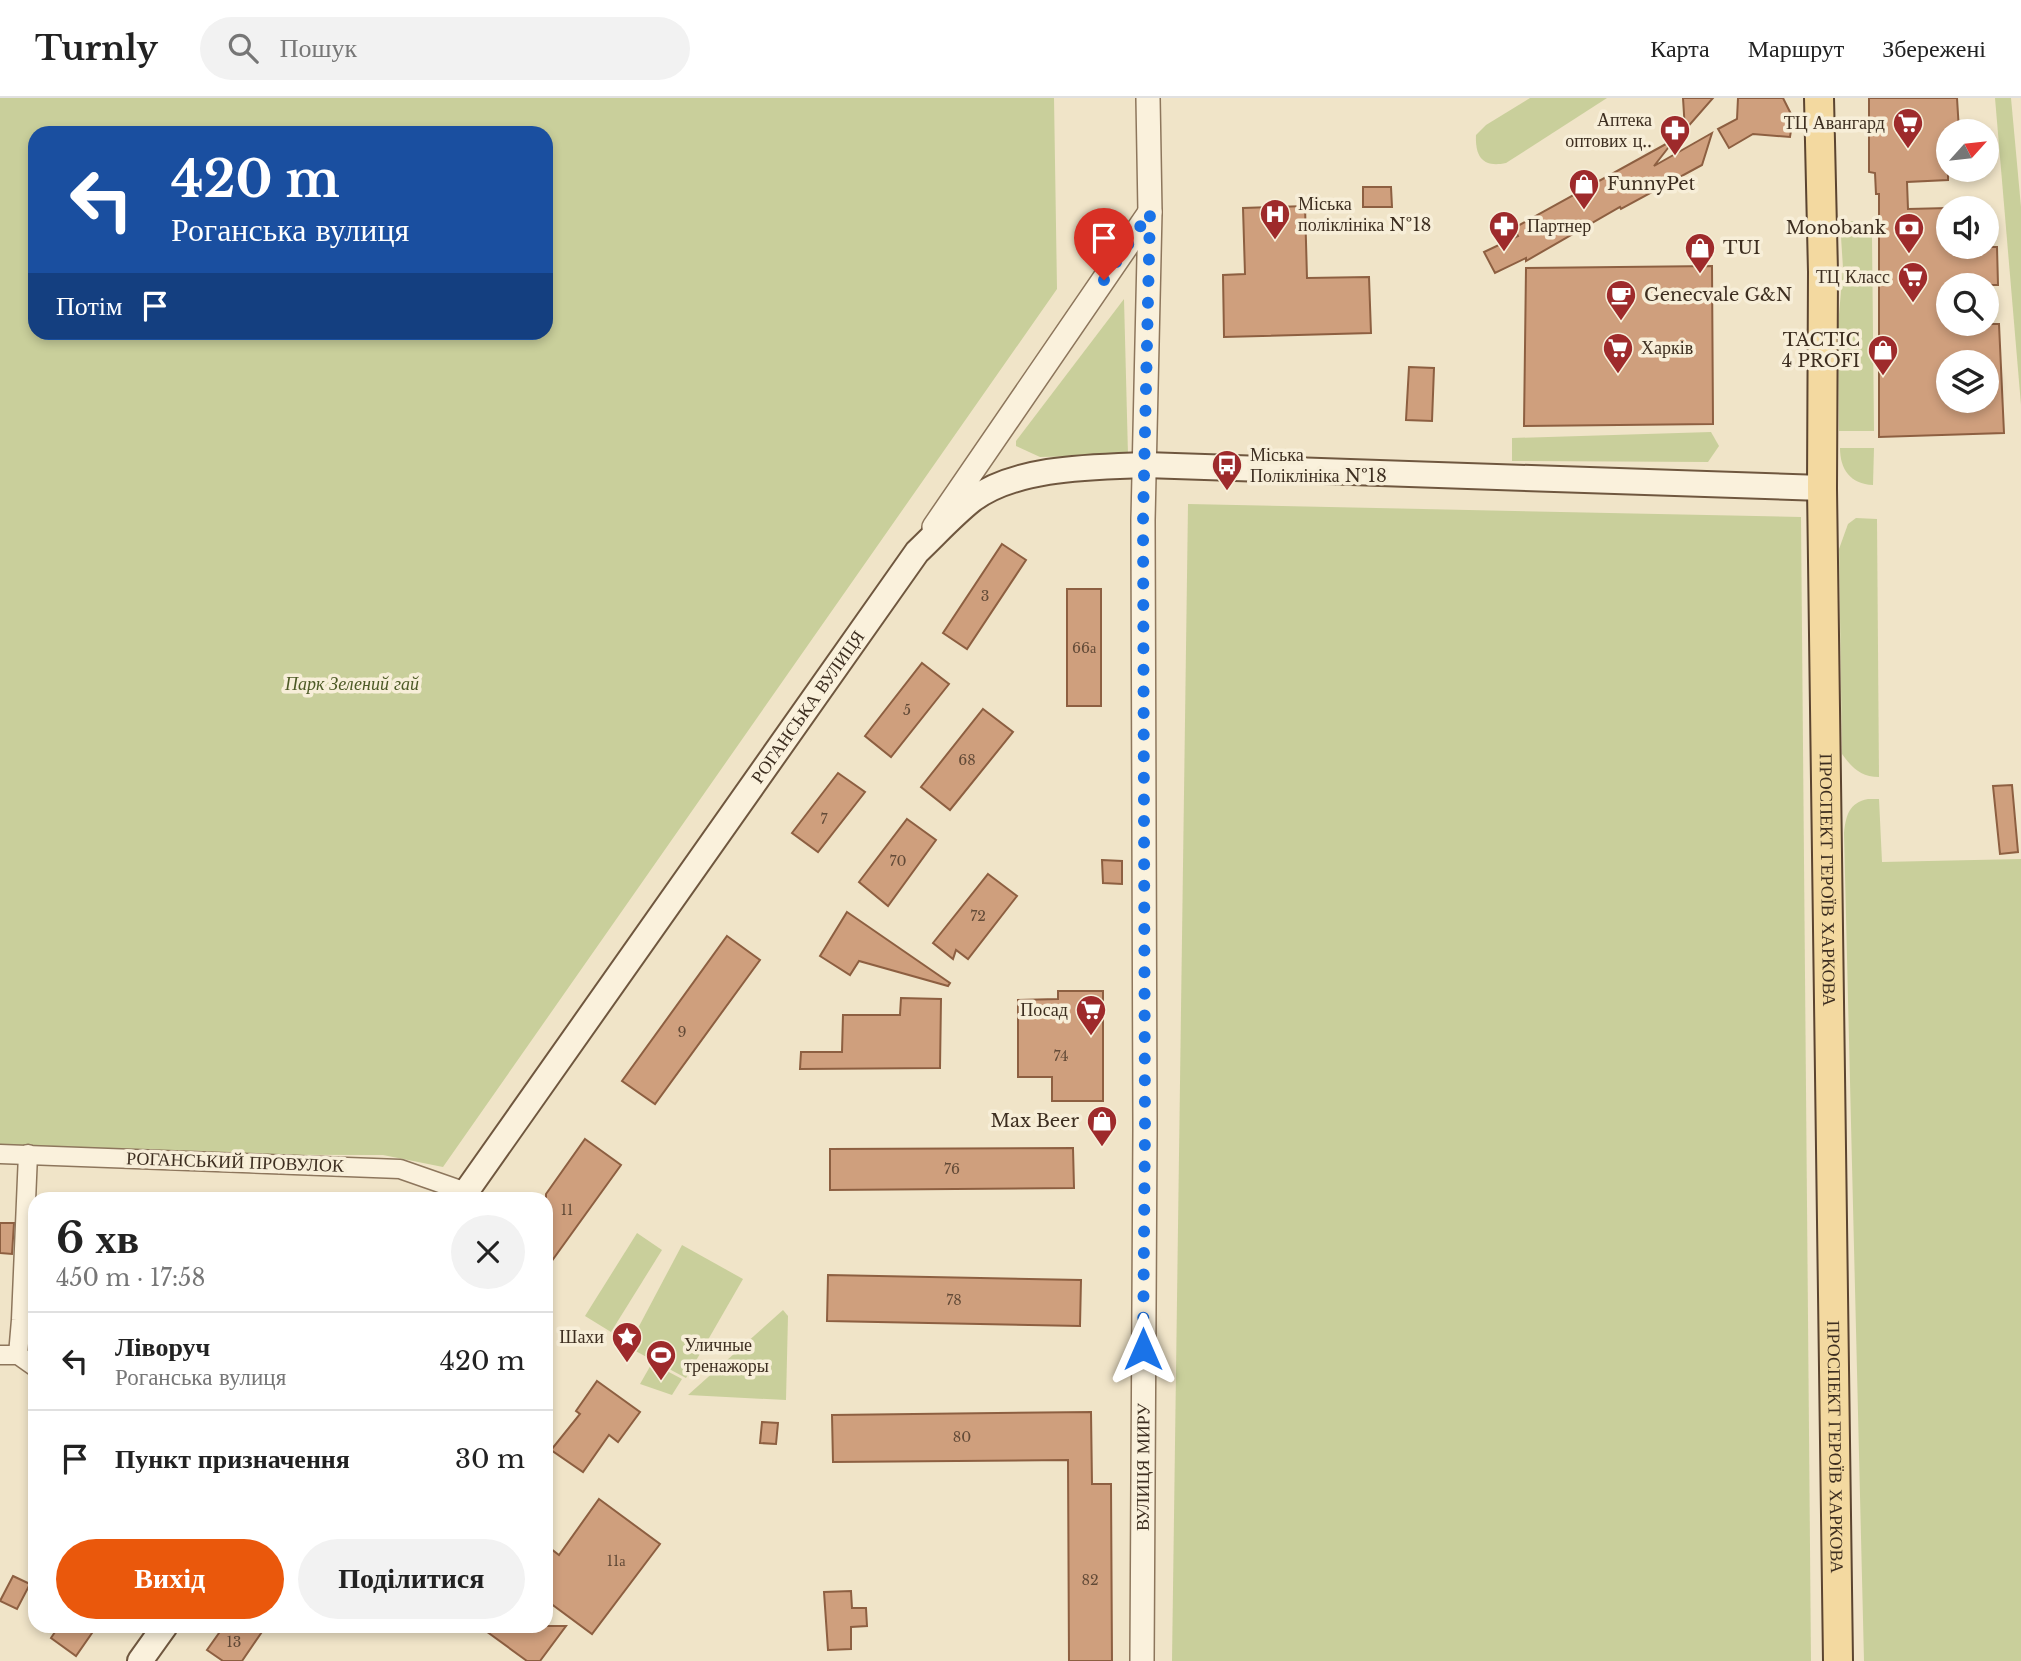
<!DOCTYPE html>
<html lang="uk">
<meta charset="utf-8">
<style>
body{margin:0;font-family:"Libre Baskerville",serif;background:#f2f2f2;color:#222;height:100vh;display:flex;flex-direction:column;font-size:26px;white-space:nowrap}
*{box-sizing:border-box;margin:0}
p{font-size:23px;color:#767676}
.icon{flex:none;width:38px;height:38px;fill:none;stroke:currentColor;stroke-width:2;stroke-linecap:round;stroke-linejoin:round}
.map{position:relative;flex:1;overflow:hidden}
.side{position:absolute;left:28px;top:1094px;width:525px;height:441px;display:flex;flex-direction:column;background:#fff;border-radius:21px;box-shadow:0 4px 10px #0003}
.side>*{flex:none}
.guide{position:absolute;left:28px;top:28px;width:525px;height:214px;border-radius:21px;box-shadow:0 4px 10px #0003;background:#1a4fa0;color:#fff;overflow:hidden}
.needle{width:46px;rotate:63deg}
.fabs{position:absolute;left:1936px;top:21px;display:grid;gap:14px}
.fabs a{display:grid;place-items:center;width:63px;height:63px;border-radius:50%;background:#fff;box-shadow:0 4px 10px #0003;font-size:35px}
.pin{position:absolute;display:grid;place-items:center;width:60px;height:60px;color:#fff;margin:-72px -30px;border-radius:50% 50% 50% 0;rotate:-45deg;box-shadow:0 0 7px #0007}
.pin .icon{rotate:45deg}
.me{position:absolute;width:77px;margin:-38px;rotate:0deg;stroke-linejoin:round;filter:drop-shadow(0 0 5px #0008)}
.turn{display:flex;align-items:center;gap:24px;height:147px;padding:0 28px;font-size:32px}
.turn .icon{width:91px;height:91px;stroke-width:2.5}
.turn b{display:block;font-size:49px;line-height:60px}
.then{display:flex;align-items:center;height:66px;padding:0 28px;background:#0003;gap:14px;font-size:26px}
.round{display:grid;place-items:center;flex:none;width:74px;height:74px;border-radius:37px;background:#f2f2f2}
.headline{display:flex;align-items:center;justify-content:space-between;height:119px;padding:0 28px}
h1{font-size:42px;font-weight:800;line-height:52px}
.button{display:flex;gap:14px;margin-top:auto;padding:14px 28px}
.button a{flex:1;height:80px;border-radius:42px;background:#ea580c;color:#fff;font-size:28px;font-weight:800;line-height:80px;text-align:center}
.button a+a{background:#f2f2f2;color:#222}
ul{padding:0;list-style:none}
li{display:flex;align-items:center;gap:21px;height:98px;padding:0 28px;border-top:2px solid #e0e0e0}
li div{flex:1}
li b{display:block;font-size:26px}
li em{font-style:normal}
header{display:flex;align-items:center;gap:42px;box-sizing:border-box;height:98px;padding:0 35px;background:#fff;border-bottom:2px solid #e0e0e0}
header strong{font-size:33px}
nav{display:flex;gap:38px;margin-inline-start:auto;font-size:24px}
.search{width:490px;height:63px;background:#f2f2f2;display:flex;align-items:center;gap:18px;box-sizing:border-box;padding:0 24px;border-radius:38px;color:#767676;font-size:26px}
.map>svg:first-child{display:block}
.green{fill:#c9cf9b;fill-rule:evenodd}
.building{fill:#cf9f7d;stroke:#8d5f41;stroke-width:2;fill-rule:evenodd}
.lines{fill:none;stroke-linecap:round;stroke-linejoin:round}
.minor-casing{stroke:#8d765c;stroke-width:21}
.tertiary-casing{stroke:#8d765c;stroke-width:26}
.secondary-casing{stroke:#6f573f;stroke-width:28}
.primary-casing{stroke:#5b4430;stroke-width:32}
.minor{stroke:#faf1dc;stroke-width:18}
.tertiary{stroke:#faf1dc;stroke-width:23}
.secondary{stroke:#faf1dc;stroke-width:24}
.primary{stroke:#f3d9a0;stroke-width:28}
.route{stroke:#1a73e8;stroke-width:12;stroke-dasharray:0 21.6}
.labels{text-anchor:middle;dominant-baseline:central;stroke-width:7;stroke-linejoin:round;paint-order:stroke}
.number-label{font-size:14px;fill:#624a37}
.poi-label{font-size:18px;fill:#3d2e20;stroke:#f7eed8;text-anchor:end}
.park-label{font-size:18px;font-style:italic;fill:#4d5a26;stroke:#f7eed8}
.street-label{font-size:18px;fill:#3d2e20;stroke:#f7eed8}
</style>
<header>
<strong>Turnly</strong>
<div class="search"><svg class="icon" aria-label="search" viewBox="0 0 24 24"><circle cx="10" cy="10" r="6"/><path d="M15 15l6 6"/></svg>Пошук</div>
<nav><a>Карта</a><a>Маршрут</a><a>Збережені</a></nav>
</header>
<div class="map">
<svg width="2021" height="1563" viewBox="0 0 2021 1563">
<rect width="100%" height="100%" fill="#f0e4c8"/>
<g class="green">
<path d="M0 0H1054L1057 191 443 1069 383 1057 0 1056ZM35 35H546V234H35Z"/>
<path d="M1530 0H1607L1506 65C1483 70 1475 59 1476 37L1486 27Z"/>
<polygon points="1995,0 2011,0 2021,109 2021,307"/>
<polygon points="1840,123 1858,123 1859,139 1872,139 1874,333 1839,333 1838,228 1843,170"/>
<polygon points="1124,201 1128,357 1040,359 1016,348 1016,343"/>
<polygon points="1711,334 1719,348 1708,364 1512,363 1512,340"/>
<path d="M1840 350H1874L1873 387C1850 386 1840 371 1840 350Z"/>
<polygon points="1188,406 1801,419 1811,1563 1172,1563"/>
<path d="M1856 420 1877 421 1879 679C1861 679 1852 670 1842 656L1839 451 1848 426Z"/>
<path d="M1868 701H1879L1882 764 2021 761V1563H1864L1844 735C1846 717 1849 705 1868 701Z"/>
<polygon points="637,1135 662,1152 611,1234 585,1218"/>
<polygon points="682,1147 743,1181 686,1280 628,1249"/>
<polygon points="783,1212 788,1218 786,1302 688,1297"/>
<polygon points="652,1265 682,1281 672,1297 640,1286"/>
</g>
<g class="building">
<polygon points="1683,0 1713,0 1685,32"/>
<polygon points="1738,0 1783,0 1793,20 1790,39 1753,36 1729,50 1718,31 1737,21"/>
<path d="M1869 0H1957L1959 33H1948V82L1907 84 1908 111 1948 110V149H1997L1998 187H1948V226H1999L2004 335 1879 339V96H1876L1875 75 1869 74ZM1948 264H1986V303H1948Z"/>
<polygon points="1712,35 1702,67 1621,111 1620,109 1526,163 1526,160 1495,175 1484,154 1518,138 1514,130 1675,41 1654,68"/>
<polygon points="1363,89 1391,89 1392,109 1363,109"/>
<polygon points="1305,108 1307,180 1369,179 1371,235 1224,239 1223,177 1245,176 1243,110"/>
<polygon points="1712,168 1713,326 1524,328 1526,170"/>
<polygon points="1409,269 1434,270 1432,323 1406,322"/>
<polygon points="1002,446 1026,462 967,551 943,535"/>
<rect x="1067" y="491" width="34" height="117"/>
<polygon points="922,565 949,586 891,659 865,638"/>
<polygon points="983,611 1013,634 950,712 921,689"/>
<polygon points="838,675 865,694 818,754 792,735"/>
<polygon points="2012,687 2018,754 2000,756 1993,688"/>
<polygon points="907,721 936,742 888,808 859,784"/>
<polygon points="1102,762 1122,763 1122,786 1103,785"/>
<polygon points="988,776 1017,798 968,861 956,852 953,861 933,845"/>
<polygon points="847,814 950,885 948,888 859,863 850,877 820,858"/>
<polygon points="727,838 760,862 655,1006 622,983"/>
<polygon points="1058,893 1103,893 1103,1003 1052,1003 1052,979 1018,979 1018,902 1058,901"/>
<polygon points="901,900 941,901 940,970 800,971 801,954 842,954 843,917 900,917"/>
<polygon points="585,1041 621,1067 546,1171 546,1096"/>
<polygon points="1073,1050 1074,1090 830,1092 830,1051"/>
<polygon points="0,1125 14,1125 12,1156 0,1155"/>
<polygon points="828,1177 1081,1182 1080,1228 827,1223"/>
<polygon points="597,1283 640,1314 618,1344 609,1337 583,1374 551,1352 580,1316 576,1313"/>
<polygon points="1091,1314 1092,1386 1111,1386 1112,1563 1069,1563 1068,1362 833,1364 832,1317"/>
<polygon points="762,1324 778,1325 776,1346 760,1345"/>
<polygon points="599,1401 660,1446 592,1536 546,1502 546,1447 559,1457"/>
<polygon points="13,1478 30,1486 17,1511 0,1503"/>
<polygon points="851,1493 852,1510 866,1510 867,1528 851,1529 851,1551 828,1552 824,1494"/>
<polygon points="59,1528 82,1528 92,1535 76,1558 51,1540"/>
<polygon points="224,1528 266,1528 242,1563 223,1563 207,1552"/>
<polygon points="479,1528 566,1528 540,1563 527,1563"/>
</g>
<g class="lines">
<g class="minor-casing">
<g id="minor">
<polyline points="0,1056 400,1071 466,1094"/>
<polyline points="0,1257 18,1257 35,1269"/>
<polyline points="18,1257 21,1222 28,1056"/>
</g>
</g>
<g class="tertiary-casing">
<g id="tertiary">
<polyline points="934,429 1150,114"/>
<path id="s1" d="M1142 1563 1145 1031 1143 422 1150 114 1148 0"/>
</g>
</g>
<g class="secondary-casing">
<g id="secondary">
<path id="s2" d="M461 1101 917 454C935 437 952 418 972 402 1016 369 1092 369 1145 367L1822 390"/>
<polyline points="140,1563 165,1528"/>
</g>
</g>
<g class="primary-casing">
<g id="primary">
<path id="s3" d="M1819 0 1823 174 1822 390 1838 1563"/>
</g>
</g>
<use href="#minor" class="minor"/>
<use href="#tertiary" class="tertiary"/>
<use href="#secondary" class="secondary"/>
<use href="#primary" class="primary"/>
</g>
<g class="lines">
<polyline class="route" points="1104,182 1150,114 1143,422 1145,1031 1143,1251"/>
</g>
<defs>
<g id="supermarket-pin" transform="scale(1.575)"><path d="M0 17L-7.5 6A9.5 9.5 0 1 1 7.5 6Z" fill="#9e2a2b" stroke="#f7eed8"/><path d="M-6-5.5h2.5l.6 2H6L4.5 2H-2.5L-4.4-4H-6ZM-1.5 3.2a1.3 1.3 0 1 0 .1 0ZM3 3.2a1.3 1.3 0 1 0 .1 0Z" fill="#fff"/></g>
<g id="pharmacy-pin" transform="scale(1.575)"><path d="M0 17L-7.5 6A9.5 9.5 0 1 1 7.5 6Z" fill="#9e2a2b" stroke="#f7eed8"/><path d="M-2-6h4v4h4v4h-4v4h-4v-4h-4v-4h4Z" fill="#fff"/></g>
<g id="shop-pin" transform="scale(1.575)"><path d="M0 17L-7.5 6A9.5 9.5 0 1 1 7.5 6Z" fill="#9e2a2b" stroke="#f7eed8"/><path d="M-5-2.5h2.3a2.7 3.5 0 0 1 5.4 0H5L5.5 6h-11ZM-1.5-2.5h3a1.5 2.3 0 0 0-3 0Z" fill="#fff"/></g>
<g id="hospital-pin" transform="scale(1.575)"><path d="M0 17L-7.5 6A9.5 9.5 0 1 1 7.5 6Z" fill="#9e2a2b" stroke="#f7eed8"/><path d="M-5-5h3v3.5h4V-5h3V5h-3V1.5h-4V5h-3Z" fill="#fff"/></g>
<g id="bank-pin" transform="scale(1.575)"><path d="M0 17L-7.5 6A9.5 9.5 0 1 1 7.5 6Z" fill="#9e2a2b" stroke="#f7eed8"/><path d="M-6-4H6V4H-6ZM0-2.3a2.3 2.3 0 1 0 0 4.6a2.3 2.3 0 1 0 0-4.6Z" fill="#fff"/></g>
<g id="cafe-pin" transform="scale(1.575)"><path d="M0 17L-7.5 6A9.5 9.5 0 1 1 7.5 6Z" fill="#9e2a2b" stroke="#f7eed8"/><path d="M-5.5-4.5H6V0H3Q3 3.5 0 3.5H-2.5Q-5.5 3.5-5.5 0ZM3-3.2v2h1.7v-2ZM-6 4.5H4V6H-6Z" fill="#fff"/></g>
<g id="bus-pin" transform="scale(1.575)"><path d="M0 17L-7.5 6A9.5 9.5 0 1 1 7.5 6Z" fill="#9e2a2b" stroke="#f7eed8"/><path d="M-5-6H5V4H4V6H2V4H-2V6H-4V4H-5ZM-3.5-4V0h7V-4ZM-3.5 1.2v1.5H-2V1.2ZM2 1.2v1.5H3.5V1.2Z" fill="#fff"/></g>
<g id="sight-pin" transform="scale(1.575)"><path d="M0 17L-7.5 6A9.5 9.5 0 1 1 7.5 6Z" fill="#9e2a2b" stroke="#f7eed8"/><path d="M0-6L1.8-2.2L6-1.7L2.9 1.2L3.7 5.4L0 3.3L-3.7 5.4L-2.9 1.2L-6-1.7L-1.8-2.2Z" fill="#fff"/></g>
<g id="stadium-pin" transform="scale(1.575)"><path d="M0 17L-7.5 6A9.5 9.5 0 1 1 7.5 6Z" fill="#9e2a2b" stroke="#f7eed8"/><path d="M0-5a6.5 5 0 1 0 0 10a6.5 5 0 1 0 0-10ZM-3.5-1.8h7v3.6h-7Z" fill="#fff"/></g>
</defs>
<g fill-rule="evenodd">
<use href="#supermarket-pin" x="1908" y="25"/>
<use href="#pharmacy-pin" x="1675" y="32"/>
<use href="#shop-pin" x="1584" y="86"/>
<use href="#hospital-pin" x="1275" y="116"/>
<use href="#pharmacy-pin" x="1504" y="128"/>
<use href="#bank-pin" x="1909" y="130"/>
<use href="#shop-pin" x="1700" y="150"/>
<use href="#supermarket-pin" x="1913" y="179"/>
<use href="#cafe-pin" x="1621" y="197"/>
<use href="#supermarket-pin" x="1618" y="250"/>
<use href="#shop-pin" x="1883" y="252"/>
<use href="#bus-pin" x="1227" y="367"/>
<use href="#supermarket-pin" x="1091" y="912"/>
<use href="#shop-pin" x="1102" y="1023"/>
<use href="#sight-pin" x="627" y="1239"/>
<use href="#stadium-pin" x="661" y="1257"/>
</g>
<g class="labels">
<g class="number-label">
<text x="985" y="498">3</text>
<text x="1084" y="550">66а</text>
<text x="907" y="612">5</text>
<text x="967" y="662">68</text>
<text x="824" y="721">7</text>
<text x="898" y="763">70</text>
<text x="978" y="818">72</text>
<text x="682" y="934">9</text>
<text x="1061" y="958">74</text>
<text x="952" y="1071">76</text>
<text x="567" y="1112">11</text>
<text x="954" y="1202">78</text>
<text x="962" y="1339">80</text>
<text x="616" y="1463">11а</text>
<text x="1090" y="1482">82</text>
<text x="234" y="1544">13</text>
</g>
<g class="poi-label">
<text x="1652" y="22">Аптека<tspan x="1652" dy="21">оптових ц‥</tspan></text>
<text x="1885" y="25">ТЦ Авангард</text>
<text x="1607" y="86" text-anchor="start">FunnyPet</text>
<text x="1298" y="106" text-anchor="start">Міська<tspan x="1298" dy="21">поліклініка №18</tspan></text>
<text x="1527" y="128" text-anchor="start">Партнер</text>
<text x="1886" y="130">Monobank</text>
<text x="1723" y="150" text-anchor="start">TUI</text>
<text x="1890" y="179">ТЦ Класс</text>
<text x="1644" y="197" text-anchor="start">Genecvale G&amp;N</text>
<text x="1860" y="242">TACTIC<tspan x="1860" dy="21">4 PROFI</tspan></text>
<text x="1641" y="250" text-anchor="start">Харків</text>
<text x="1250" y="357" text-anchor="start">Міська<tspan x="1250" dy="21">Поліклініка №18</tspan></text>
<text x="1068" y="912">Посад</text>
<text x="1079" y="1023">Max Beer</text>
<text x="604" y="1239">Шахи</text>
<text x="684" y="1247" text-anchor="start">Уличные<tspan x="684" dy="21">тренажоры</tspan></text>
</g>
<g class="park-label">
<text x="352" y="586">Парк Зелений гай</text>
</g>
<g class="street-label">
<text stroke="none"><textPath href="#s2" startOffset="602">РОГАНСЬКА ВУЛИЦЯ</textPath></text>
<text stroke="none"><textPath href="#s3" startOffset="782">ПРОСПЕКТ ГЕРОЇВ ХАРКОВА</textPath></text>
<text transform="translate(235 1064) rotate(2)">РОГАНСЬКИЙ ПРОВУЛОК</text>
<text stroke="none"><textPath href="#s3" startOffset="1349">ПРОСПЕКТ ГЕРОЇВ ХАРКОВА</textPath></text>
<text stroke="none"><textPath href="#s1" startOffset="194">ВУЛИЦЯ МИРУ</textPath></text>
</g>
</g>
</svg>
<div class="fabs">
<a><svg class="needle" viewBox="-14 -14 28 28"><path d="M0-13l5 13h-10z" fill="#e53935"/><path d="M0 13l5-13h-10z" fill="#767676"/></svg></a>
<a><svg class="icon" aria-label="sound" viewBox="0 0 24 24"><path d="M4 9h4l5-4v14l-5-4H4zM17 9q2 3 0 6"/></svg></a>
<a><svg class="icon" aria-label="search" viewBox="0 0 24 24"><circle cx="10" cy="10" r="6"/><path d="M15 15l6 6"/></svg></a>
<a><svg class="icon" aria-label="layers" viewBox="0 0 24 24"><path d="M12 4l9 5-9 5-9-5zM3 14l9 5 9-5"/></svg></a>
</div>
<div class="pin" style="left:1104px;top:182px;background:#d93025"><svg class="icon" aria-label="arrive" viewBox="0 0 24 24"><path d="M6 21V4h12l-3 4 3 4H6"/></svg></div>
<svg class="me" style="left:1143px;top:1251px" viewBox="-20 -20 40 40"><path d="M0-17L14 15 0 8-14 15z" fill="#1a73e8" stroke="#fff" stroke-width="4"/></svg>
<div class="guide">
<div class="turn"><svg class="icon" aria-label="left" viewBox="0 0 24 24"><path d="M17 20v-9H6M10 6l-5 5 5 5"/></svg><div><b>420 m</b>Роганська вулиця</div></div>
<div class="then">Потім<svg class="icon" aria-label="arrive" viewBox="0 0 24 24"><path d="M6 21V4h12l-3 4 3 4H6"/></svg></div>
</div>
<section class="side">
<div class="headline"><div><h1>6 хв</h1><p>450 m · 17:58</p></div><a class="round"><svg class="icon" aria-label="close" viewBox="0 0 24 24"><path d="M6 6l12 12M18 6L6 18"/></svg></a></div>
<ul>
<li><svg class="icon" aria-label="left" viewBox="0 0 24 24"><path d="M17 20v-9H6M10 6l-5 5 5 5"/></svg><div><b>Ліворуч</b><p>Роганська вулиця</p></div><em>420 m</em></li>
<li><svg class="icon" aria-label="arrive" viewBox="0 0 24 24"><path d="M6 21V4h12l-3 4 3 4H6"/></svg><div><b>Пункт призначення</b></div><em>30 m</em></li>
</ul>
<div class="button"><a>Вихід</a><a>Поділитися</a></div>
</section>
</div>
